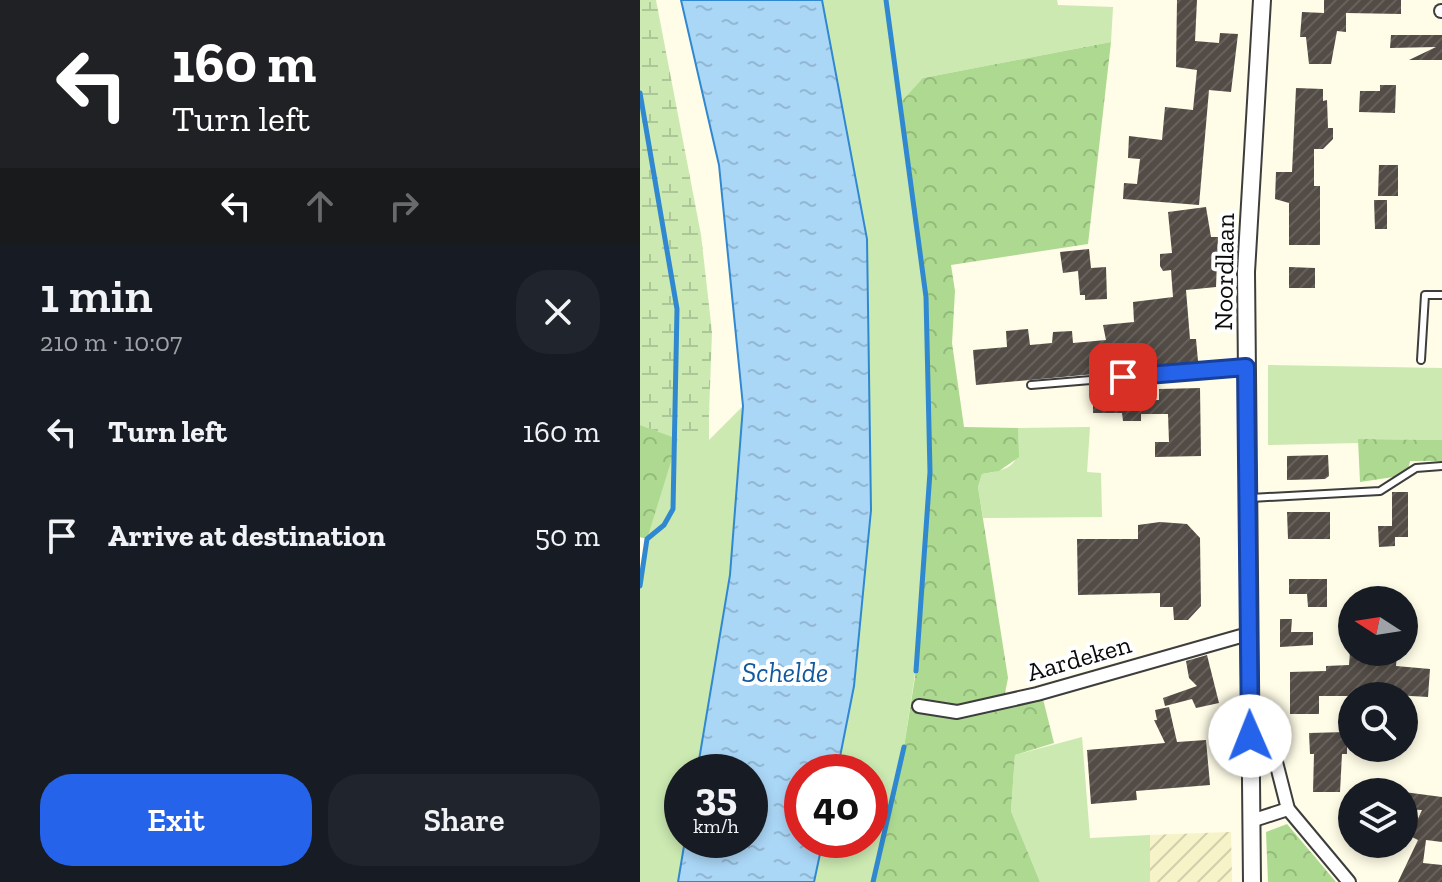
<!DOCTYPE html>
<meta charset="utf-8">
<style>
body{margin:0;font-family:"Zilla Slab",serif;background:#20242c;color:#f1f3f6;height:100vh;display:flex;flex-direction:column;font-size:30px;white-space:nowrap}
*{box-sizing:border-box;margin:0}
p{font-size:26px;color:#9ea1a6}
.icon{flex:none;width:44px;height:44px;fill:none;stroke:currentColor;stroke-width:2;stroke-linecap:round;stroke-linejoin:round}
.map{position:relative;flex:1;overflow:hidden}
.drawer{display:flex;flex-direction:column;background:#171b24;width:640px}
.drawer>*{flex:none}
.hud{background:#202124;color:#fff;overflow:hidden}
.needle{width:52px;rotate:282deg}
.tools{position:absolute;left:698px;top:586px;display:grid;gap:16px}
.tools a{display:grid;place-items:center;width:80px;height:80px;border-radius:50%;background:#171b24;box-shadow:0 4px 12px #0003;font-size:40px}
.speed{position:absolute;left:24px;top:754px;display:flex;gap:16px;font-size:40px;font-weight:700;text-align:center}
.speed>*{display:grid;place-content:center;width:104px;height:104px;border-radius:50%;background:#171b24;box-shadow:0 4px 12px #0003;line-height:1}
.speed small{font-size:20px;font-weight:400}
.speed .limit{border:12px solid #d22;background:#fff;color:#111}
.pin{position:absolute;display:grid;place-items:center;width:68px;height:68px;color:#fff;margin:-34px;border-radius:16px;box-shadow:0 4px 12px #0006}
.me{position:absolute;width:88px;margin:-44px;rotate:359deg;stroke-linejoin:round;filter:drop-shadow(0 0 6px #0008)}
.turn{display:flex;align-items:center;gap:28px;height:168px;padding:0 40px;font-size:36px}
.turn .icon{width:104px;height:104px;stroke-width:2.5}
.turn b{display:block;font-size:56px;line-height:68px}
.lanes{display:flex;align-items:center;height:76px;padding:0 40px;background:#0003;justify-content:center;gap:40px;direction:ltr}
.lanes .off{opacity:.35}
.round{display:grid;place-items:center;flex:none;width:84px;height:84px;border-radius:32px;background:#20242c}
.headline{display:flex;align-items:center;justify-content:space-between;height:136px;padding:0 40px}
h1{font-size:48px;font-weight:600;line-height:60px}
.cta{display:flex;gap:16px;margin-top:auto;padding:16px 40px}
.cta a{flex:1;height:92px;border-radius:32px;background:#2563eb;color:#fff;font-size:32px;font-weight:600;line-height:92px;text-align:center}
.cta a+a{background:#20242c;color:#f1f3f6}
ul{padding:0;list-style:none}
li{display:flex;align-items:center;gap:24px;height:104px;padding:0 40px}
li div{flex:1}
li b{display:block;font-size:30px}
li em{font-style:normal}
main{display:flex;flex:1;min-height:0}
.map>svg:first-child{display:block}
.farmland{fill:url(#farmland-furrows)}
.grass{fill:#cbe9b1}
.forest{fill:url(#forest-crowns)}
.wetland{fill:url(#wetland-marsh)}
.water{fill:url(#water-ripples);stroke:#3088d0;stroke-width:2}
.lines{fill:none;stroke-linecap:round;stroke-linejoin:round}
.stream{stroke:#3088d0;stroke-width:5}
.building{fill:url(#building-hatch)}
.service-casing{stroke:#3d3d3d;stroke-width:10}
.minor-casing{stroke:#3d3d3d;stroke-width:16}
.tertiary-casing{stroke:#3d3d3d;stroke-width:20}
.service{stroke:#fff;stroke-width:6}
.minor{stroke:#fff;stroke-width:12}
.tertiary{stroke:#fff;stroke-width:16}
.route-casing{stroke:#184099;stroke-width:20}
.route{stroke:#2563eb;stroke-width:14}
.labels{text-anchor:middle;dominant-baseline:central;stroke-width:8;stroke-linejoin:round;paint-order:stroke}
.street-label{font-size:26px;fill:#0a0a0a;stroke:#fff}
.water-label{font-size:28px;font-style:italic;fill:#12599d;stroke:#fff}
</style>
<main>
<section class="drawer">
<div class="hud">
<div class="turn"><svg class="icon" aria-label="left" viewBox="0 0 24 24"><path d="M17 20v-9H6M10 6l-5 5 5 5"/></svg><div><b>160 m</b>Turn left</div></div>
<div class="lanes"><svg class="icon" aria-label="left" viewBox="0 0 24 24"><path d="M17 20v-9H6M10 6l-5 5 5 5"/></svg><svg class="icon off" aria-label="ahead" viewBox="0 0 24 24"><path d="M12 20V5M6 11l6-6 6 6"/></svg><svg class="icon off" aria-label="right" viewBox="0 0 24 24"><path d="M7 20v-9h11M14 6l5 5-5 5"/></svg></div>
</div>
<div class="headline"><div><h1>1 min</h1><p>210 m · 10:07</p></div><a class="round"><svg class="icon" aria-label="close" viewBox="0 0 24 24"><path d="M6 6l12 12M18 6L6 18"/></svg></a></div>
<ul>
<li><svg class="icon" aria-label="left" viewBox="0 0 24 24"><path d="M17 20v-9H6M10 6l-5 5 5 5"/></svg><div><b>Turn left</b></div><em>160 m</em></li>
<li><svg class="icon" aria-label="arrive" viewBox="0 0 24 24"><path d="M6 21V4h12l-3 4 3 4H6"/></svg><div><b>Arrive at destination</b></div><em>50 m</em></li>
</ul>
<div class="cta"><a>Exit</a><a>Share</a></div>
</section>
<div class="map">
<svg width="802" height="882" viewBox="0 0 802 882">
<defs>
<pattern id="farmland-furrows" width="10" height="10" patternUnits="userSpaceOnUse" patternTransform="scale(2)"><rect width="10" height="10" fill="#f5f3c7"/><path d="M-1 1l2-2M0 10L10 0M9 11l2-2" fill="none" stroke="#d1cfaa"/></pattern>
<pattern id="forest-crowns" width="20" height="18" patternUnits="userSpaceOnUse" patternTransform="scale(2)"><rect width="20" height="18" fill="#adda90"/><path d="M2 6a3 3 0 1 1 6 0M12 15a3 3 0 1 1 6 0" fill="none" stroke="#94ba7b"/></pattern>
<pattern id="wetland-marsh" width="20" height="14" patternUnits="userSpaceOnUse" patternTransform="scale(2)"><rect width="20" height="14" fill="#cbe9b1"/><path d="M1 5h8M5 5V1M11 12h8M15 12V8" fill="none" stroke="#adc697"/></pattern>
<pattern id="water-ripples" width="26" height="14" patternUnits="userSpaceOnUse" patternTransform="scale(2)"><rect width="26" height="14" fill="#abd7f7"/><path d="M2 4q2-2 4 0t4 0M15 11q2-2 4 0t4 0" fill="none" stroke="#92b7d2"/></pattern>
<pattern id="building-hatch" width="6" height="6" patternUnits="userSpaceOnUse" patternTransform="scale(2)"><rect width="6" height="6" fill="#534c46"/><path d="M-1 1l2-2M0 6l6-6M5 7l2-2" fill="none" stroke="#67615c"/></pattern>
</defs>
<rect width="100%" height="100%" fill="#fffce7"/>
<polygon class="farmland" points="591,832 592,882 510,882 510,835"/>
<g class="grass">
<polygon points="0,0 68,352 69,440 103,406 90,575 57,772 42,772 42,840 45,840 38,882 0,882 0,586 7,539 0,537"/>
<polygon points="182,0 417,0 418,5 473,7 471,42 283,78 276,202 286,297 290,472 277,661 264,747 233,882 174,882 183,840 230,840 230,772 197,772 214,686 231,510 227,239"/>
<polygon points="628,365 802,368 802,440 718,439 719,443 628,445"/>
<path d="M450 427 447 472 461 473 462 517 343 518 338 487 342 474C378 469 379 462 378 428Z"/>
<polygon points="442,737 450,838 510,835 510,882 400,882 371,811 375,755"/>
</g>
<g class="forest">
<polygon points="471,42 448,244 311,265 315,291 312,343 324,427 378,428 379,457 359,471 342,474 338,487 368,678 365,693 403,699 414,743 375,755 371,811 400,882 233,882 264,747 276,671 290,472 286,297 262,101 283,78"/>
<polygon points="0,425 38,439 7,539 0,537"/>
<polygon points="718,439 802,440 802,461 770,461 767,475 720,482"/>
<polygon points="647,824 696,882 628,882 626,832"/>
</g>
<polygon class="wetland" points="0,0 16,0 61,235 72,332 68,441 38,439 0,425"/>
<polygon class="water" points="41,0 182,0 227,239 231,510 214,686 197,772 162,772 162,840 183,840 174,882 38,882 45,840 110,840 110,772 57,772 90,575 103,406 79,165"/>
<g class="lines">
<g class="stream">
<polyline points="246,0 286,297 290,472 276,671"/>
<polyline points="0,93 37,309 33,509 24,525 7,539 0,586"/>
<polyline points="233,882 264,747"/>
</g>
</g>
<g class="building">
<polygon points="537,0 557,0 555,41 579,43 580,33 598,34 591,92 569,90 559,205 483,199 484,183 497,184 500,159 488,158 489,136 522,140 525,107 553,110 557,70 536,67"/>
<polygon points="684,0 761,0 761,14 706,13 706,32 697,31 691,64 669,64 666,37 660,37 662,12 684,13"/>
<polygon points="751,35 802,35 802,60 769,60 796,47 750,48"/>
<polygon points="740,85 756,85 755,113 719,112 720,91 740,91"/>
<polygon points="656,88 683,89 683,101 687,100 688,128 693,128 693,139 683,149 674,149 674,186 680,186 680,245 649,245 649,203 635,199 636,172 652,172"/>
<polygon points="739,165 758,165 758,196 738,196"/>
<polygon points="734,200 747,200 747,229 735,229"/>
<polygon points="566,207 571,237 578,237 576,287 546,290 550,339 556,339 558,361 552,362 552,365 336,385 333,350 367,347 366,331 388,329 390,345 412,343 413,332 432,331 433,343 466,340 463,325 494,322 493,302 533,297 531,270 523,271 520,266 520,254 532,253 528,212"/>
<polygon points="449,249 451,268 466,267 467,299 445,300 445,295 440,295 438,271 423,273 420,252"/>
<polygon points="649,267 675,268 675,288 649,288"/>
<polygon points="560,388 561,456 515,457 515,442 529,442 528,414 501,414 501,421 483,421 482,413 453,413 453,402 519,400 519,389"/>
<polygon points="688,455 689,476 685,479 647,480 647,456"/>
<polygon points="752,492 768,492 768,537 755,537 755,546 739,547 738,526 752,526"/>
<polygon points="647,512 690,512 690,539 648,539"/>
<polygon points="520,522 547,524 560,538 561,606 548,620 534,620 533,607 520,607 520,593 438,595 437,539 498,539 498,525"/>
<polygon points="649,579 687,579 687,607 668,607 667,594 649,594"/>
<polygon points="640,619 652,619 651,632 673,632 673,645 640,647"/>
<polygon points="710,652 757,652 756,666 790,669 788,697 754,695 755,687 722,685 723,696 679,696 679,714 650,714 650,672 686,671 686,666 709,665"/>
<polygon points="567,655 579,703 556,708 552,699 525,706 523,698 557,686 549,678 546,661"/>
<polygon points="529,707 537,742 566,740 570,785 496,791 497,800 451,804 447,750 525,743 514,720 517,720 515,710"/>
<polygon points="707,732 707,754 702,754 700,792 673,792 674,754 670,754 669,733"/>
<polygon points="764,792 802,797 802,842 786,840 783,863 802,865 802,882 758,882 778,840 770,836 782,810 764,809"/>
</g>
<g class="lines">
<g class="service-casing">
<g id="service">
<polyline points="781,360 785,295 802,295"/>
<polyline points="391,385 606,367"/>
<polyline points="611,498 740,491 776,468 802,466"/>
</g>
</g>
<g class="minor-casing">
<g id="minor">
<polyline points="801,11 802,11"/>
<polyline points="279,706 317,712 397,694 608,634"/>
<polyline points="609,707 626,723 648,809 709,882"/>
<polyline points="611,821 648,809"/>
</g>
</g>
<g class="tertiary-casing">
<polyline id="tertiary" points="612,882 606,272 622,0"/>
</g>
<use href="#service" class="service"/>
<use href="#minor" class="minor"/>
<use href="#tertiary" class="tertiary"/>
</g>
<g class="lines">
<g class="route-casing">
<polyline id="route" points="483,377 606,367 610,736"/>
</g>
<use href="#route" class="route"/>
</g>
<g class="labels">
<g class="street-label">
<text transform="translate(584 272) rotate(-89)">Noordlaan</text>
<text transform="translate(439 658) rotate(-16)">Aardeken</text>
</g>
<g class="water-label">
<text x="145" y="672">Schelde</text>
</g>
</g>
</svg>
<div class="tools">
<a><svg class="needle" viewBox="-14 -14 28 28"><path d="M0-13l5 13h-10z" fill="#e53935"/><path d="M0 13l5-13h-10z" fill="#9ea1a6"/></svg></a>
<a><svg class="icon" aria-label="search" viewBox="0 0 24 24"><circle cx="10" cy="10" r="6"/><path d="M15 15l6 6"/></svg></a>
<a><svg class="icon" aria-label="layers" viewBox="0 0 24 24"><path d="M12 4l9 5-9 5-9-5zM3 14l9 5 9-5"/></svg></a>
</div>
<div class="speed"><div>35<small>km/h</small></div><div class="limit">40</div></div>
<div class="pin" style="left:483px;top:377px;background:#d93025"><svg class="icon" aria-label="arrive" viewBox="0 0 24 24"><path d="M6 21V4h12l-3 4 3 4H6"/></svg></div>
<svg class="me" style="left:610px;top:736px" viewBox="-20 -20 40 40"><circle r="19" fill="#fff"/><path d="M0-13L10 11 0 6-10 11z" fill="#2563eb"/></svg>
</div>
</main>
